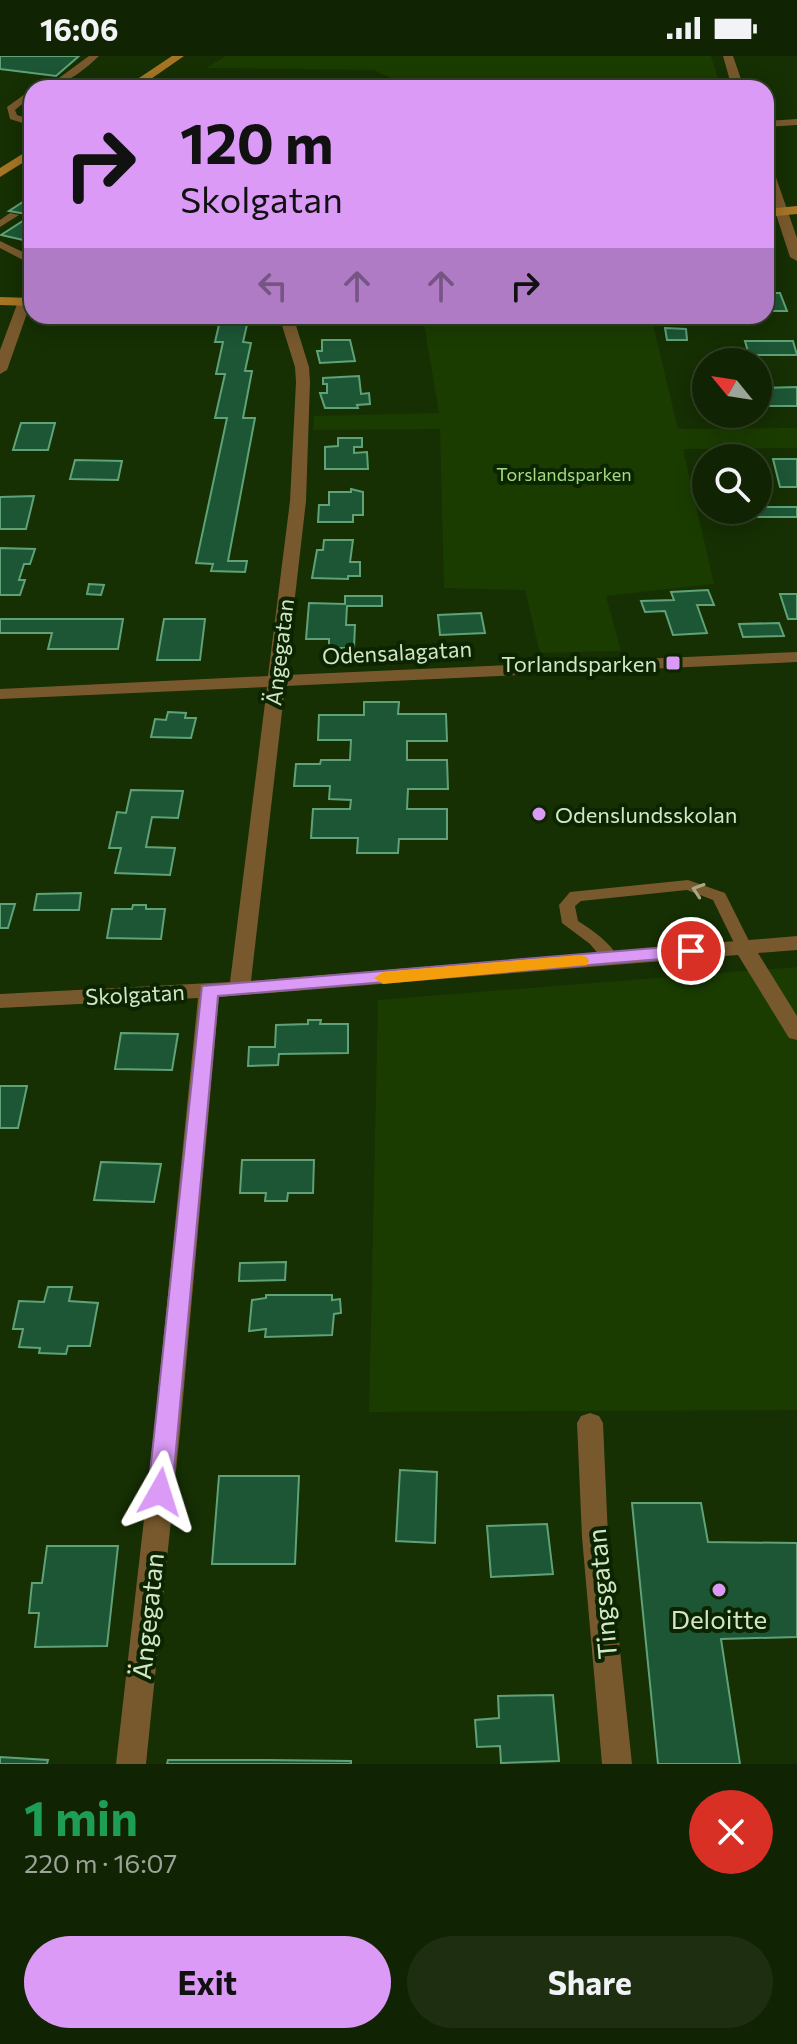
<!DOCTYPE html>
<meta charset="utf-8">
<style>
body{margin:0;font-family:Commissioner,sans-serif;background:#1e2f11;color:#f1f3f6;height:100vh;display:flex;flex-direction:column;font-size:30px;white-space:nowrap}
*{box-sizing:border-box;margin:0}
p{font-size:26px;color:#9ca499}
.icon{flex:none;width:44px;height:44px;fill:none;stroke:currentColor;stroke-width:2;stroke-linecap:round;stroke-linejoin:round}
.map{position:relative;height:1708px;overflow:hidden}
.side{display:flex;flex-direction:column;background:#102302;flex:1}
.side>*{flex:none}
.guide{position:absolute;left:24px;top:24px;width:750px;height:244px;border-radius:24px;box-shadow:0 4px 20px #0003,0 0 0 2px #304024;background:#da9af6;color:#111;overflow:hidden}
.needle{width:52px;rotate:300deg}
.tools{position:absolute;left:692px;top:292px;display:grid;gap:16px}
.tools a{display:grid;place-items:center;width:80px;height:80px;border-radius:50%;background:#102302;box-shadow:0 4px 20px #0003,0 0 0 2px #304024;font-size:40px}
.pin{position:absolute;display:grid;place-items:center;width:68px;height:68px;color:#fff;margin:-34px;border:4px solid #fff;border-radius:50%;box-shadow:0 2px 8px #0007}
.me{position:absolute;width:88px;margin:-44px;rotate:6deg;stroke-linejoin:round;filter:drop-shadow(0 0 6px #0008)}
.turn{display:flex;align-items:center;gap:28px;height:168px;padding:0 24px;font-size:36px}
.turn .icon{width:104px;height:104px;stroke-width:2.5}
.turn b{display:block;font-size:56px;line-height:68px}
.lanes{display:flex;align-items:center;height:76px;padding:0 24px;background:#0003;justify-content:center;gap:40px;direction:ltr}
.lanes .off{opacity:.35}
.round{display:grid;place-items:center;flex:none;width:84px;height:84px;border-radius:42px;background:#1e2f11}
.overview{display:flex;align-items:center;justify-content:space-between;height:136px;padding:0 24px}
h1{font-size:48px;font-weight:700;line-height:60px;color:#1e9e55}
.cta{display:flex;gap:16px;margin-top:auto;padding:16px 24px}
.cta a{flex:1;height:92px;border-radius:48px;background:#da9af6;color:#111;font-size:32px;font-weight:700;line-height:92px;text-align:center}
.cta a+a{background:#1e2f11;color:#f1f3f6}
.status{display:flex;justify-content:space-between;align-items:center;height:56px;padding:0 40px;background:#102302;direction:ltr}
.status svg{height:22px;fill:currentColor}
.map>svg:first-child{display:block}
.green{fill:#1b3c00}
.building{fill:#1c5635;stroke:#5fa277;stroke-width:2}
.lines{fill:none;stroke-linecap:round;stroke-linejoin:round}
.lane{fill:#78592d;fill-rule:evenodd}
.street{fill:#78592d;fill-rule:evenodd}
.secondary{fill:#a57425;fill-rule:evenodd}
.oneway{stroke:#aaa782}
.route{fill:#da9af6;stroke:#8e64a0;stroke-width:2}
.slow{fill:#f59e0b}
.poi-dot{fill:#da9af6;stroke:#0c2500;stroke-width:3}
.labels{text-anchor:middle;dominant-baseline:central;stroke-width:8;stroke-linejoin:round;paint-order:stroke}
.far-park-label{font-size:18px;fill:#a3dc82;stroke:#0c2500}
.street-label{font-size:22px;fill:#d3e7c8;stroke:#0c2500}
.poi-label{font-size:22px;fill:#d3e7c8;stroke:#0c2500;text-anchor:end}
.near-street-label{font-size:26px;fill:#d3e7c8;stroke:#0c2500}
.near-poi-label{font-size:26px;fill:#d3e7c8;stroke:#0c2500}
</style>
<div class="status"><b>16:06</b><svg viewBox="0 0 49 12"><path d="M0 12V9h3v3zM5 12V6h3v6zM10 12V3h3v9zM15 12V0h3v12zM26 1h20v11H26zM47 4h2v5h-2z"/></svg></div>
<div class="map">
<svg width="797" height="1708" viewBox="0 0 797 1708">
<rect width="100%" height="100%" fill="#162f03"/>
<g class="green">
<polygon points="226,0 711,0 721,32 412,32 374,14 206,12"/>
<polygon points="434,260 651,260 678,373 797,372 797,392 683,393 714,528 606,540 621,595 540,597 525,534 444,532 440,373 313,374 314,360 439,357 423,262"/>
<polygon points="797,911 797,1354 369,1356 378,944"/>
</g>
<g class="building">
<polygon points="0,0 79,0 56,20 0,13"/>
<polygon points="231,23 270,30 218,32"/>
<polygon points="32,140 32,186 1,179 32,159 9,155"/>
<polygon points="766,237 780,237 787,255 766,255"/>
<polygon points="221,260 249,260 243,286 251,287 245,315 252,315 243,362 255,362 228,505 247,505 245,516 211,515 213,508 196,507 227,362 215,362 225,318 216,318 223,286 215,286"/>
<polygon points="665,272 686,273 687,284 667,284"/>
<polygon points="322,284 350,284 355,305 320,307 317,295 322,295"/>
<polygon points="745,285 793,285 797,299 749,299"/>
<polygon points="359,320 361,338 369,337 370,348 357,349 358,352 325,352 320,337 327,337 327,328 323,328 323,322"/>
<polygon points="797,331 797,350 768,350 762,332"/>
<polygon points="21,367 55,367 48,394 13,394"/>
<polygon points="338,382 362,382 362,391 354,391 354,397 367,396 368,413 325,413 325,391 338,390"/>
<polygon points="773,403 797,403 797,431 780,431"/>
<polygon points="75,404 122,405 118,424 70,423"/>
<polygon points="351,433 363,436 363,459 353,459 353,466 318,466 319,449 329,449 329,436 351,436"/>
<polygon points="34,440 26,473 0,473 0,441"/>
<polygon points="758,451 797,451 797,461 754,461 752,454 758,454"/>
<polygon points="324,484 353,484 350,506 360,506 360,520 348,520 348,523 312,522 317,494 323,494"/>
<polygon points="0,492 35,493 30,508 24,508 19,524 25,524 20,539 0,539"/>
<polygon points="89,528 104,529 101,539 87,538"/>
<polygon points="708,534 714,549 697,549 707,577 673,579 665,555 645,556 641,545 674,544 671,536"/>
<polygon points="780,538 797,538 797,563 788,563"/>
<polygon points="345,540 382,540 382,550 347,550 346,569 355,569 354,592 329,592 329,583 306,583 309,547 345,548"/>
<polygon points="481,557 485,577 440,579 438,559"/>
<polygon points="0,563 123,563 118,593 48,593 52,577 0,577"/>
<polygon points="164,563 205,563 200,604 157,604"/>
<polygon points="779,567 784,580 743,581 739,568"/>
<polygon points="364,646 399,646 398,658 446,658 447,685 407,685 407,704 447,704 448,733 408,733 407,753 447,753 447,783 399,783 398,797 357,797 358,782 311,782 313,753 350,753 351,744 329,743 330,730 294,730 296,708 320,708 321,704 350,704 351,684 318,684 319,659 364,659"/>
<polygon points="168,656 186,657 185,662 196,662 191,682 151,681 155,663 166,664"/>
<polygon points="131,734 183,735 178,762 152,761 146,791 175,792 170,819 115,817 121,792 109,792 117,756 126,757"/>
<polygon points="81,837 79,854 34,854 37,838"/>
<polygon points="0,848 15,848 8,872 0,872"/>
<polygon points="133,849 146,849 146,853 165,853 161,883 107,882 112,853 132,853"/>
<polygon points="308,964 321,964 320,968 348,968 348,997 279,998 278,1009 248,1010 249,991 275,991 276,969 308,968"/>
<polygon points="121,977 178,978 172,1014 115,1013"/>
<polygon points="0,1030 27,1030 18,1072 0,1072"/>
<polygon points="242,1104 314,1104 313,1137 288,1137 287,1145 265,1145 266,1137 240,1137"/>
<polygon points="101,1106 161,1108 154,1146 94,1144"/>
<polygon points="286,1206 285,1224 239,1225 240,1207"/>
<polygon points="48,1231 72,1231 69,1245 98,1247 90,1290 68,1290 66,1298 39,1297 40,1292 19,1291 23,1273 13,1273 19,1245 44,1246"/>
<polygon points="266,1239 332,1239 332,1244 340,1243 341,1257 334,1258 332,1279 265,1281 266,1273 249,1275 252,1244 266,1242"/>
<polygon points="400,1414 437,1416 435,1487 396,1485"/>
<polygon points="219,1420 299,1420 295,1508 212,1508"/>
<polygon points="632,1447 701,1447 708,1486 797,1487 797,1581 721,1583 740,1708 658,1708"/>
<polygon points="547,1468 553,1518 491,1521 487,1470"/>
<polygon points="47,1490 118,1490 107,1590 35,1591 39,1557 29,1557 32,1527 42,1527"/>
<polygon points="553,1639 559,1705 501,1707 500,1690 477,1691 475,1664 499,1662 498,1640"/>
<polygon points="0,1701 48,1704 47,1708 0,1708"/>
<polygon points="168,1704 268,1704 351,1705 351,1708 167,1708"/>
</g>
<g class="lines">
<g class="lane">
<path d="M89 0H99C82 16 62 32 38 32L59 22Z"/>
<polygon points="32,33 32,40 15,54 17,59 32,64 32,70 10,63 7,51"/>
<polygon points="10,157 19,159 0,171 0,164"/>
<polygon points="0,185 31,200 32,202 23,204 0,192"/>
<path d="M688 824 725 837 752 891 750 895H738L713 844 687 834 581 845 575 850 578 865C595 876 608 885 619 902L617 906H605L590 888 562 867 559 849 570 836Z"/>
</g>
<g class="street">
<polygon points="723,0 733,0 744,32 732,32"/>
<polygon points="797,63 797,69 766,71 766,65"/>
<polygon points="766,106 772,110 797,182 797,205 790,201 766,128"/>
<polygon points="19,243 31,246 7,314 0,318 0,294"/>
<polygon points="279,260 293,260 309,311 310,326 306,445 286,619 797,596 797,606 285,630 251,925 797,880 797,894 758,897 797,960 797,984 789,982 738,899 219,941 180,1376 146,1708 116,1708 154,1376 198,942 0,952 0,938 230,926 267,631 0,643 0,633 268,620 290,445 296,326 295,311"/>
<polygon points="590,1357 599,1360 603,1367 608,1481 632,1708 602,1708 582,1481 577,1367 581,1360"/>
</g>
<g class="secondary">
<polygon points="172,0 184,0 138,32 124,32"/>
<polygon points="32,92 32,101 0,121 0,112"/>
<polygon points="797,150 797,158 766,161 766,153"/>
<polygon points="0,241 32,242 32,250 0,249"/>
</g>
</g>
<defs><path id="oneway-chevron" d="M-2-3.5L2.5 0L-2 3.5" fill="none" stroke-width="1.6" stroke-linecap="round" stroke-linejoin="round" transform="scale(2)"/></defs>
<use class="oneway" href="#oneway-chevron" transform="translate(698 834) rotate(-162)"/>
<polygon class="route" points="691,889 700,895 697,900 218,940 172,1436 169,1443 160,1446 152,1443 148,1436 202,930"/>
<polygon class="slow" points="580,899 587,901 589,905 587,909 383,928 374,922 383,916"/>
<g class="poi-dot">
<rect x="665" y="599" width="16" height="16" rx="4"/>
<circle cx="539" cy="758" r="8"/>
<circle cx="719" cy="1534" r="8"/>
</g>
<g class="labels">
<g class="far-park-label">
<text x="564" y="418">Torslandsparken</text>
</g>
<g class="street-label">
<text transform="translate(279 596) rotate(-83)">Ängegatan</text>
<text transform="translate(397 596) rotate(-3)">Odensalagatan</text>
<text transform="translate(135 938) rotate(-3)">Skolgatan</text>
</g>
<g class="poi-label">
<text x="657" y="607">Torlandsparken</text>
<text x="555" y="758" text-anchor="start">Odenslundsskolan</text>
</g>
<g class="near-street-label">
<text transform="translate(601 1538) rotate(-95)">Tingsgatan</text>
<text transform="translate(147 1560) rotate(-84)">Ängegatan</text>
</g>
<g class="near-poi-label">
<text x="719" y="1562">Deloitte</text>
</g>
</g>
</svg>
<div class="tools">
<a><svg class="needle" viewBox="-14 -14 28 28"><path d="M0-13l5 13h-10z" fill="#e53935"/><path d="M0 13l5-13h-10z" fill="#9ca499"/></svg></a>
<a><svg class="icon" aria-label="search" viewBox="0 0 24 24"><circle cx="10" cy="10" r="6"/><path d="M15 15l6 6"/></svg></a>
</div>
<div class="pin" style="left:691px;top:895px;background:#d93025"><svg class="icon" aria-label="arrive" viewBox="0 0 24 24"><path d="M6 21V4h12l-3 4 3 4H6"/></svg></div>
<svg class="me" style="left:160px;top:1436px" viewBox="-20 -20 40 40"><path d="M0-17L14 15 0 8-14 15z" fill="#da9af6" stroke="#fff" stroke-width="4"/></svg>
<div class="guide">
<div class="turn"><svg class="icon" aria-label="right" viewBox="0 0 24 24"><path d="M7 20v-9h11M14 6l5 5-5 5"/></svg><div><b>120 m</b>Skolgatan</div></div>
<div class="lanes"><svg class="icon off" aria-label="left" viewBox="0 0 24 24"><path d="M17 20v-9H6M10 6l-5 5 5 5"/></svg><svg class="icon off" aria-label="ahead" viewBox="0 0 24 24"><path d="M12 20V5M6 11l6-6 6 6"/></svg><svg class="icon off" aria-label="ahead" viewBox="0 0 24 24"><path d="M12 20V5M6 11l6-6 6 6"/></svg><svg class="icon" aria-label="right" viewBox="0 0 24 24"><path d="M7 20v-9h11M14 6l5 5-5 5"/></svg></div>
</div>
</div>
<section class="side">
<div class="overview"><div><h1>1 min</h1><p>220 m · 16:07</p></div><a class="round" style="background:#d93025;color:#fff"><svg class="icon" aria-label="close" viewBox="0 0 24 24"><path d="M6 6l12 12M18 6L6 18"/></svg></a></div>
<div class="cta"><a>Exit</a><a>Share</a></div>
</section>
